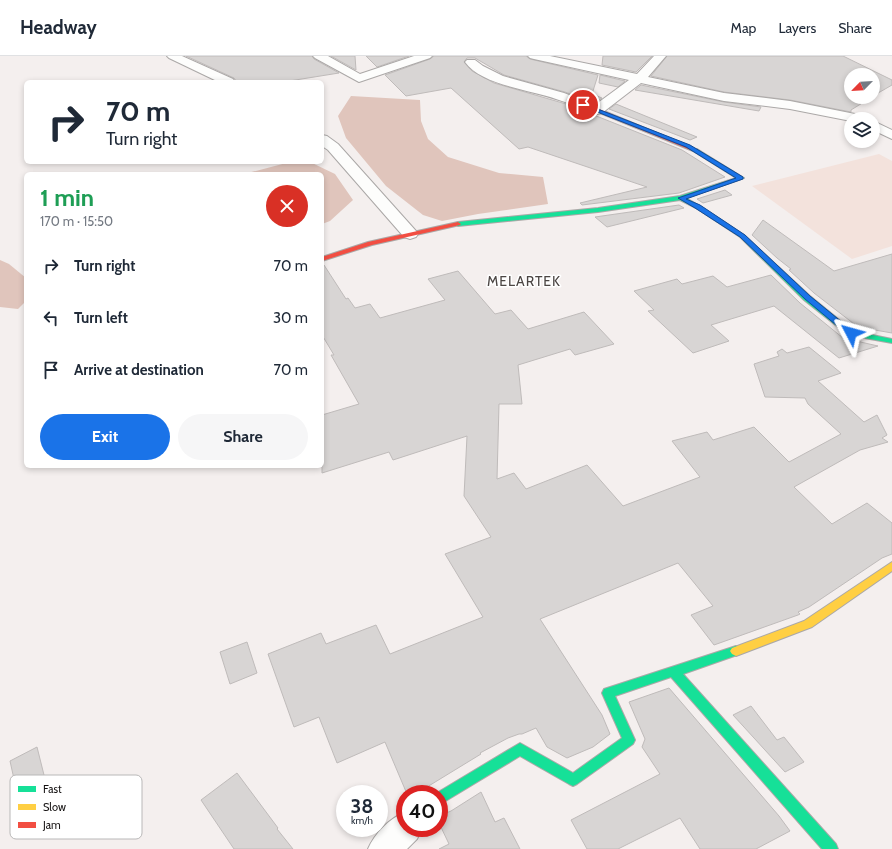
<!DOCTYPE html>
<meta charset="utf-8">
<style>
body{margin:0;font-family:Cabin,sans-serif;background:#f6f6f7;color:#1f2937;height:100vh;display:flex;flex-direction:column;font-size:15px;white-space:nowrap}
*{box-sizing:border-box;margin:0}
p{font-size:13px;color:#747a83}
.icon{flex:none;width:22px;height:22px;fill:none;stroke:currentColor;stroke-width:2;stroke-linecap:round;stroke-linejoin:round}
.map{position:relative;flex:1;overflow:hidden}
.panel{position:absolute;left:24px;top:116px;width:300px;height:296px;display:flex;flex-direction:column;background:#fff;border-radius:6px;box-shadow:0 2px 6px #0003}
.panel>*{flex:none}
.banner{position:absolute;left:24px;top:24px;width:300px;height:84px;border-radius:6px;box-shadow:0 2px 6px #0003;background:#fff;color:#1f2937;overflow:hidden}
.needle{width:26px;rotate:246deg}
.controls{position:absolute;left:844px;top:12px;display:grid;gap:8px}
.controls a{display:grid;place-items:center;width:36px;height:36px;border-radius:50%;background:#fff;box-shadow:0 2px 6px #0003;font-size:20px}
.speed{position:absolute;left:336px;top:729px;display:flex;gap:8px;font-size:20px;font-weight:700;text-align:center}
.speed>*{display:grid;place-content:center;width:52px;height:52px;border-radius:50%;background:#fff;box-shadow:0 2px 6px #0003;line-height:1}
.speed small{font-size:10px;font-weight:400}
.speed .limit{border:6px solid #d22;background:#fff;color:#111}
.pin{position:absolute;display:grid;place-items:center;width:34px;height:34px;color:#fff;margin:-17px;border:2px solid #fff;border-radius:50%;box-shadow:0 1px 4px #0007}
.me{position:absolute;width:44px;margin:-22px;rotate:309deg;stroke-linejoin:round;filter:drop-shadow(0 0 3px #0008)}
.turn{display:flex;align-items:center;gap:14px;height:84px;padding:0 16px;font-size:18px}
.turn .icon{width:52px;height:52px;stroke-width:2.5}
.turn b{display:block;font-size:28px;line-height:34px}
.round{display:grid;place-items:center;flex:none;width:42px;height:42px;border-radius:21px;background:#f6f6f7}
.headline{display:flex;align-items:center;justify-content:space-between;height:68px;padding:0 16px}
h1{font-size:24px;font-weight:800;line-height:30px;color:#1e9e55}
.primary-button{display:flex;gap:8px;margin-top:auto;padding:8px 16px}
.primary-button a{flex:1;height:46px;border-radius:24px;background:#1a73e8;color:#fff;font-size:16px;font-weight:800;line-height:46px;text-align:center}
.primary-button a+a{background:#f6f6f7;color:#1f2937}
ul{padding:0;list-style:none}
li{display:flex;align-items:center;gap:12px;height:52px;padding:0 16px}
li div{flex:1}
li b{display:block;font-size:15px}
li em{font-style:normal}
header{display:flex;align-items:center;gap:24px;box-sizing:border-box;height:56px;padding:0 20px;background:#fff;border-bottom:1px solid #e0e1e3}
header strong{font-size:19px}
nav{display:flex;gap:22px;margin-inline-start:auto;font-size:14px}
.map>svg:first-child{display:block}
.green{fill:#f3e2dc}
.water{fill:#e0c5bc}
.building{fill:#d8d5d4;stroke:#bfbbba}
.lines{fill:none;stroke-linecap:round;stroke-linejoin:round}
.street-casing{stroke:#aba8a7;stroke-width:2}
.fast-casing{stroke:#aba8a7;stroke-width:2}
.slow-casing{stroke:#aba8a7;stroke-width:2}
.jam-casing{stroke:#aba8a7;stroke-width:2}
.street{fill:#fdfdfc;fill-rule:evenodd}
.fast{fill:#16e098;fill-rule:evenodd}
.slow{fill:#ffcf43;fill-rule:evenodd}
.jam{fill:#f24e42;fill-rule:evenodd}
.route{fill:#1a73e8;stroke:#114b97}
.labels{text-anchor:middle;dominant-baseline:central;stroke-width:3;stroke-linejoin:round;paint-order:stroke}
.far-quarter-label{font-size:14px;letter-spacing:1px;fill:#4b4543;stroke:#fff}
.key{fill:#fff;stroke:#b9b8b8;stroke-width:1}
.key-label{font-size:11px;fill:#151212}
</style>
<header>
<strong>Headway</strong>
<nav><a>Map</a><a>Layers</a><a>Share</a></nav>
</header>
<div class="map">
<svg width="892" height="793" viewBox="0 0 892 793">
<rect width="100%" height="100%" fill="#f4efee"/>
<polygon class="green" points="879,98 892,105 892,190 852,203 752,130"/>
<g class="water">
<polygon points="351,40 420,44 421,65 428,83 448,101 499,117 543,121 548,148 478,158 442,165 423,159 386,130 346,82 338,60"/>
<polygon points="290,106 310,106 335,118 353,144 330,165 322,168 322,118 244,118"/>
<polygon points="0,204 9,208 26,222 26,245 18,253 0,251"/>
</g>
<g class="building">
<polygon points="186,0 312,0 314,3 339,17 283,26 237,26 234,22"/>
<polygon points="331,0 355,0 356,14"/>
<polygon points="366,0 409,0 377,11"/>
<polygon points="434,0 526,0 530,3 598,19 592,38 602,42 595,47 565,36 504,19 475,2 467,2 464,6 472,15 494,27 566,48 682,94 725,121 679,137 582,149 580,147 647,131 528,91 519,93 451,32 406,40 385,19 430,3"/>
<polygon points="603,0 652,0 636,16 602,9"/>
<polygon points="667,0 843,0 892,24 892,29 873,40 873,19 851,19 851,41 872,41 851,54 851,56 790,44 724,36 651,20"/>
<polygon points="600,19 625,25 618,31 599,27"/>
<polygon points="641,29 724,46 761,51 759,55 635,34"/>
<polygon points="616,48 697,81 690,84 609,53"/>
<polygon points="725,134 732,139 703,147 697,143"/>
<polygon points="679,149 684,152 607,171 595,161"/>
<polygon points="763,164 834,215 892,198 892,277 858,271 814,237 789,214 791,213 777,202 752,179"/>
<polygon points="322,209 324,209 346,243 348,242 355,252 370,248 380,262 445,244 428,223 458,215 495,258 511,254 528,273 584,256 614,288 575,299 570,293 518,309 522,348 499,348 497,423 514,417 526,433 587,409 623,450 700,421 672,385 707,376 713,384 754,371 789,406 841,378 808,348 805,342 765,341 754,308 779,300 777,296 782,293 787,297 809,291 841,317 818,325 864,366 877,359 887,379 882,382 888,386 860,394 794,431 832,468 867,447 892,467 892,498 882,502 809,551 798,556 800,558 798,559 714,589 691,559 713,550 678,507 540,563 602,659 610,678 593,691 567,702 547,691 536,672 522,678 519,678 508,682 480,697 481,698 427,731 425,738 407,738 385,686 337,707 319,661 294,671 268,598 321,577 326,588 376,569 390,598 483,561 445,498 491,481 464,440 467,380 393,404 389,396 322,417 322,359 359,348 331,299 334,299 322,279"/>
<polygon points="771,219 800,247 843,282 878,290 839,302 774,250 711,269 729,285 693,297 648,255 654,254 634,235 677,223 682,228 713,220 727,231"/>
<polygon points="247,586 257,617 230,628 220,596"/>
<polygon points="669,632 779,760 790,775 756,793 700,793 680,762 618,793 587,793 571,764 660,718 642,691 645,683 629,646"/>
<polygon points="751,650 777,684 784,681 804,706 785,716 733,659"/>
<polygon points="37,691 46,727 18,741 10,705"/>
<polygon points="237,717 278,772 277,773 293,793 234,793 201,744"/>
<polygon points="481,736 495,766 504,762 520,793 439,793 449,788 439,767 439,760 451,755"/>
</g>
<g class="lines">
<g class="street-casing">
<g id="street">
<polygon points="167,0 182,0 233,23 235,26 219,26 169,2"/>
<polygon points="313,0 328,0 360,18 414,0 432,0 430,2 359,26 315,2"/>
<path d="M528 0H550L637 18 654 0H666L648 21 724 37 790 45 865 60 867 63H851V65L790 53 724 45 641 27 602 57 597 58C583 54 570 47 556 43 531 34 481 29 465 6L467 4H475L483 10 503 20 564 37 595 49 629 24 534 3 530 2Z"/>
<polygon points="873,65 892,74 892,83 873,74"/>
<polygon points="322,79 327,80 338,88 416,175 418,178 416,181 410,183 404,181 328,94 322,90"/>
<path d="M405 756V772H422L417 783 407 793H368C375 777 389 763 405 756Z"/>
</g>
</g>
<g class="fast-casing">
<g id="fast">
<polygon points="693,93 697,93 744,122 686,142 700,150 744,179 810,240 853,275 892,283 892,287 848,279 804,244 740,181 696,152 680,144 598,156 458,170 455,168 458,166 598,152 680,140 736,122 693,95"/>
<polygon points="736,590 740,592 742,595 740,598 683,618 836,788 838,793 822,793 671,621 615,640 635,684 633,688 577,728 573,730 569,728 520,700 439,749 439,738 435,738 520,687 573,717 622,682 602,637 604,633"/>
</g>
</g>
<g class="slow-casing">
<polygon id="slow" points="892,506 892,515 812,571 736,600 732,598 730,595 732,592 804,565"/>
</g>
<g class="jam-casing">
<g id="jam">
<polygon points="595,53 599,53 698,94 693,95 595,55"/>
<polygon points="458,166 461,168 460,169 372,189 322,205 322,201 368,186"/>
</g>
</g>
<use href="#street" class="street"/>
<use href="#fast" class="fast"/>
<use href="#slow" class="slow"/>
<use href="#jam" class="jam"/>
</g>
<polygon class="route" points="582,48 585,48 690,89 743,121 743,123 686,143 700,149 745,179 810,240 854,276 854,279 848,279 805,243 740,181 695,152 678,142 736,122 686,91 582,50"/>
<g class="labels">
<g class="far-quarter-label">
<text x="524" y="225">MELARTEK</text>
</g>
</g>
<rect x="10" y="719" width="132" height="64" rx="6" class="key"/>
<rect x="18" y="730" width="18" height="6" fill="#16e098"/>
<rect x="18" y="748" width="18" height="6" fill="#ffcf43"/>
<rect x="18" y="766" width="18" height="6" fill="#f24e42"/>
<g class="key-label">
<text x="43" y="737">Fast</text>
<text x="43" y="755">Slow</text>
<text x="43" y="773">Jam</text>
</g>
</svg>
<div class="controls">
<a><svg class="needle" viewBox="-14 -14 28 28"><path d="M0-13l5 13h-10z" fill="#e53935"/><path d="M0 13l5-13h-10z" fill="#747a83"/></svg></a>
<a><svg class="icon" aria-label="layers" viewBox="0 0 24 24"><path d="M12 4l9 5-9 5-9-5zM3 14l9 5 9-5"/></svg></a>
</div>
<div class="speed"><div>38<small>km/h</small></div><div class="limit">40</div></div>
<div class="pin" style="left:583px;top:49px;background:#d93025"><svg class="icon" aria-label="arrive" viewBox="0 0 24 24"><path d="M6 21V4h12l-3 4 3 4H6"/></svg></div>
<svg class="me" style="left:851px;top:277px" viewBox="-20 -20 40 40"><path d="M0-17L14 15 0 8-14 15z" fill="#1a73e8" stroke="#fff" stroke-width="4"/></svg>
<div class="banner">
<div class="turn"><svg class="icon" aria-label="right" viewBox="0 0 24 24"><path d="M7 20v-9h11M14 6l5 5-5 5"/></svg><div><b>70 m</b>Turn right</div></div>
</div>
<section class="panel">
<div class="headline"><div><h1>1 min</h1><p>170 m · 15:50</p></div><a class="round" style="background:#d93025;color:#fff"><svg class="icon" aria-label="close" viewBox="0 0 24 24"><path d="M6 6l12 12M18 6L6 18"/></svg></a></div>
<ul>
<li><svg class="icon" aria-label="right" viewBox="0 0 24 24"><path d="M7 20v-9h11M14 6l5 5-5 5"/></svg><div><b>Turn right</b></div><em>70 m</em></li>
<li><svg class="icon" aria-label="left" viewBox="0 0 24 24"><path d="M17 20v-9H6M10 6l-5 5 5 5"/></svg><div><b>Turn left</b></div><em>30 m</em></li>
<li><svg class="icon" aria-label="arrive" viewBox="0 0 24 24"><path d="M6 21V4h12l-3 4 3 4H6"/></svg><div><b>Arrive at destination</b></div><em>70 m</em></li>
</ul>
<div class="primary-button"><a>Exit</a><a>Share</a></div>
</section>
</div>
